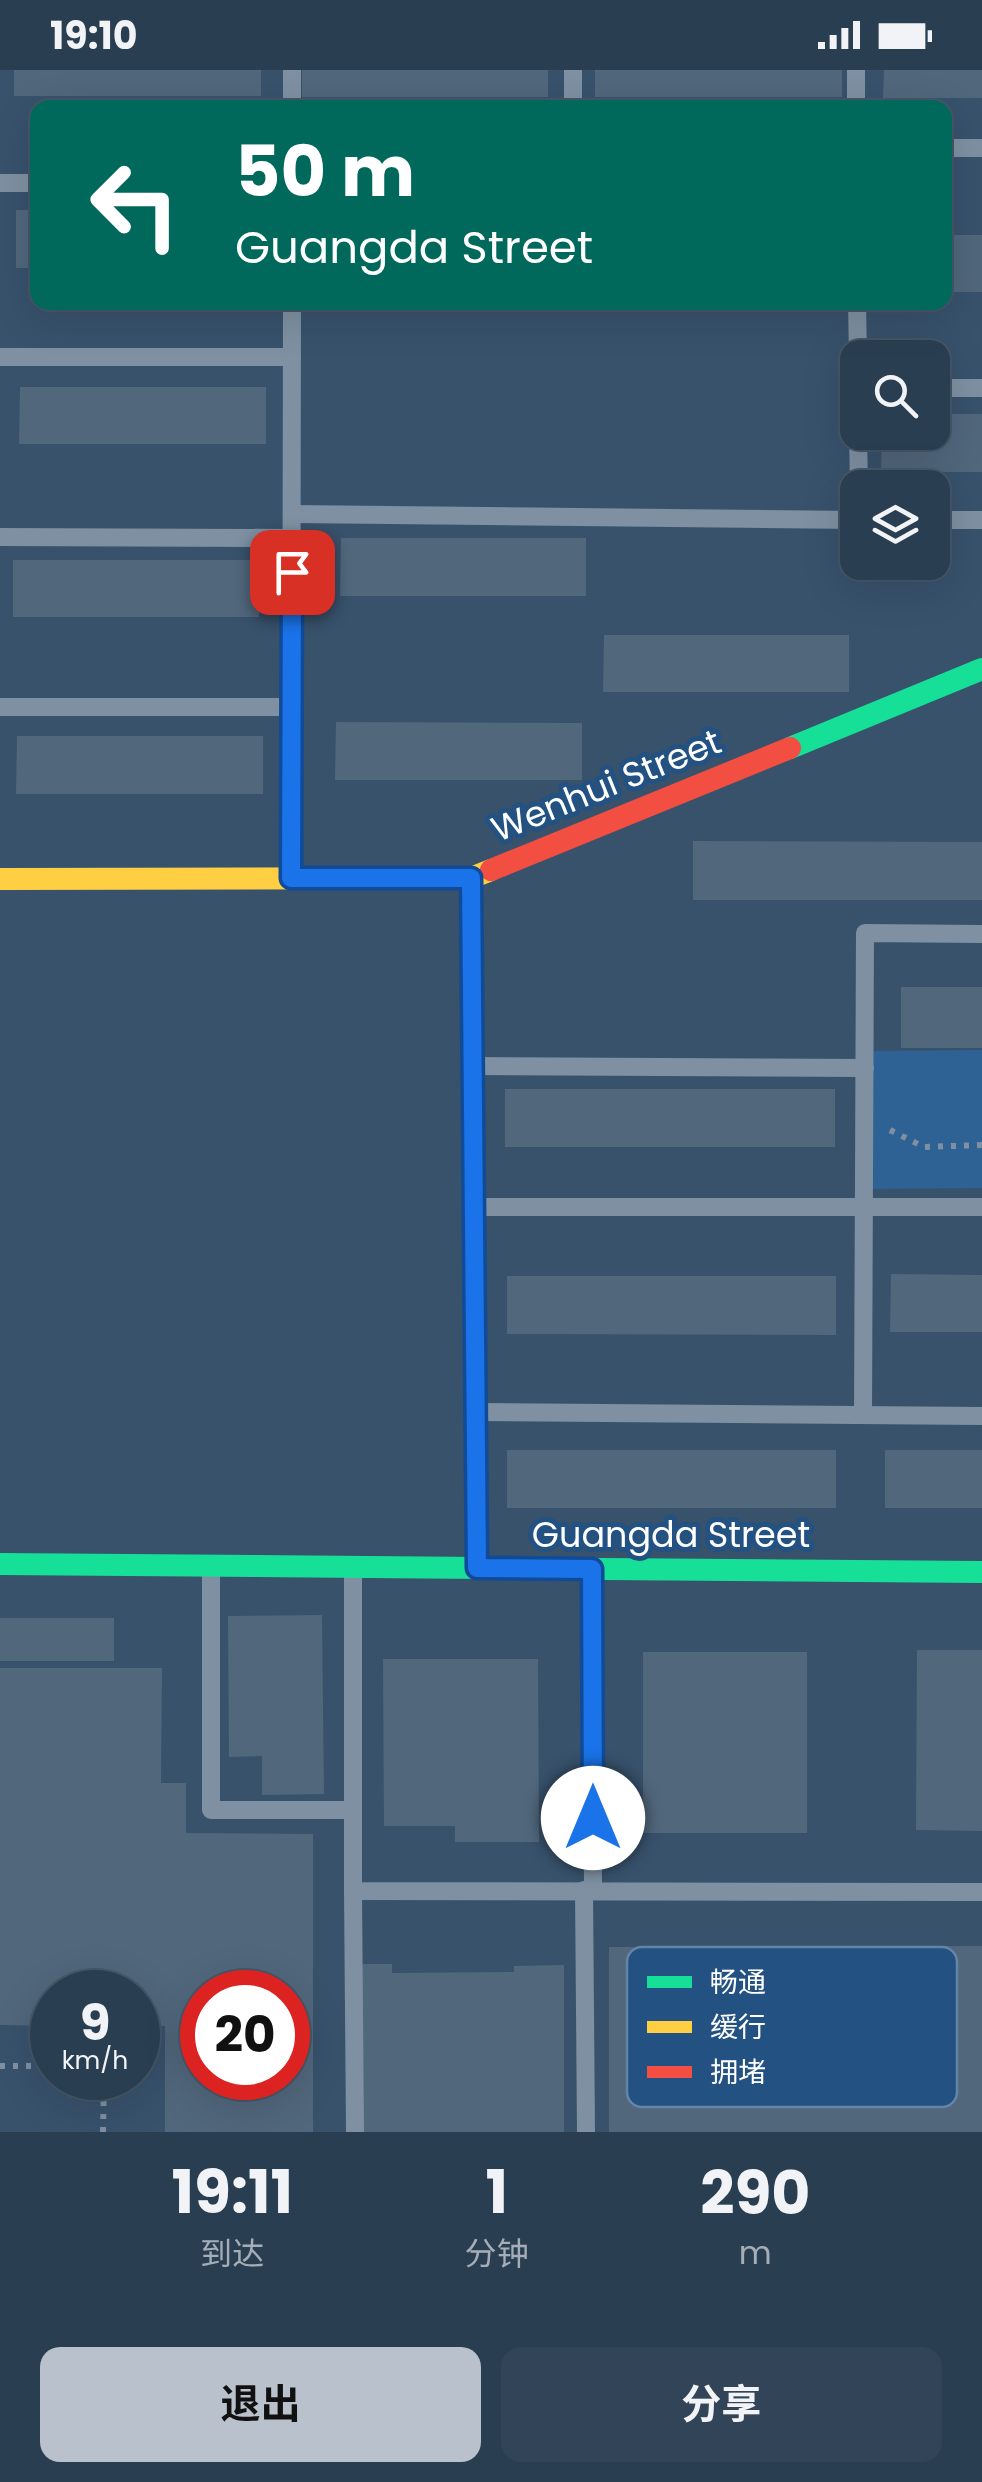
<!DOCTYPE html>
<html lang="zh">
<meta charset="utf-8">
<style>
body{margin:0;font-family:Poppins,"Noto Sans SC",sans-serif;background:#324558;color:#f1f3f6;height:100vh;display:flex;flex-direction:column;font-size:38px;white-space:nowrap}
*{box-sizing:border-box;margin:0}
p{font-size:32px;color:#a5aeb7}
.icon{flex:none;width:55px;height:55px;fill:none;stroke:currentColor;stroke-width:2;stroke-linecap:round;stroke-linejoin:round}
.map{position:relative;height:2062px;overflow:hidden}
.drawer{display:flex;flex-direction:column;background:#2a3e51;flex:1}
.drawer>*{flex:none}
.hud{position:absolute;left:30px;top:30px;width:922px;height:210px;border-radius:20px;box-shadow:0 10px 40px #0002,0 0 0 2px #465768;background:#00695c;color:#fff;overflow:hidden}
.controls{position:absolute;left:840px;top:270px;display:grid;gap:20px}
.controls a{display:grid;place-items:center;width:110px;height:110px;border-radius:20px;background:#2a3e51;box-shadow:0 10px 40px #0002,0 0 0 2px #465768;font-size:50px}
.speed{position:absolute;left:30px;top:1900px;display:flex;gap:20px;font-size:50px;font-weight:700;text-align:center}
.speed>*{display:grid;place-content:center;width:130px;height:130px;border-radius:50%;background:#2a3e51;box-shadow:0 10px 40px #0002,0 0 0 2px #465768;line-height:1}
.speed small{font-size:25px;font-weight:400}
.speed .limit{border:15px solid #d22;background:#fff;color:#111}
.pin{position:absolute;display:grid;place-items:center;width:85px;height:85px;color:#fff;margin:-42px;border-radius:20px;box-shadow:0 5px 15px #0006}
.me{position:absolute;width:110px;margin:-55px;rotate:0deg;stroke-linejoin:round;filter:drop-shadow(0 0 8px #0008)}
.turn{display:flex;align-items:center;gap:35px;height:210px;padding:0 40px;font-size:45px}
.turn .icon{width:130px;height:130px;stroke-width:2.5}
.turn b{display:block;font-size:70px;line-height:85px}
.eta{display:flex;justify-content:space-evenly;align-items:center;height:170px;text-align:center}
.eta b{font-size:60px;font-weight:700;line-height:70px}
.button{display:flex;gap:20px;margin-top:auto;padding:20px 40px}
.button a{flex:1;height:115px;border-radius:20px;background:#b9c2cc;color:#111;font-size:40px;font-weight:700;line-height:115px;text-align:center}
.button a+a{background:#324558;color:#f1f3f6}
.status{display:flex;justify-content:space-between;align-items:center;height:70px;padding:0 50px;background:#2a3e51;direction:ltr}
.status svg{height:28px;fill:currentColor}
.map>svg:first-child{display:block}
.green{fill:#2e6294}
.building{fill:#51677c;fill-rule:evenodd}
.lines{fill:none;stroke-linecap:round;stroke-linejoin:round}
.path{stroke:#7e90a2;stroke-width:6;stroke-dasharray:5 8;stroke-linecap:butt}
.lane{stroke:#7e90a2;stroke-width:18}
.fast{stroke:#16e098;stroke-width:22}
.slow{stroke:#ffcf43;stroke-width:22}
.jam{stroke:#f24e42;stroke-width:22}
.route-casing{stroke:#114b97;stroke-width:25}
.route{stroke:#1a73e8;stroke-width:18}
.labels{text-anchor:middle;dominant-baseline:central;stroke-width:10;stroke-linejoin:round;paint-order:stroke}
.street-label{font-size:35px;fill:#fff;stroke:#225182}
.key{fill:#225182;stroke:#6485a8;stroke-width:2.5}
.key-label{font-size:28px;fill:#fff}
</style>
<div class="status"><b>19:10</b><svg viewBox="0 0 49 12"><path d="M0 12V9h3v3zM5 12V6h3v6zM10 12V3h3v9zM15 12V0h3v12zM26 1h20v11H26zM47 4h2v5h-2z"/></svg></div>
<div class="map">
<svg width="982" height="2062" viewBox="0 0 982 2062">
<rect width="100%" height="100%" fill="#38526c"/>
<polygon class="green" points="982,980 982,1118 872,1119 871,981"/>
<g class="building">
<rect x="14" y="0" width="247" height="26"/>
<rect x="302" y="0" width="246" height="27"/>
<rect x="595" y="0" width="247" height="27"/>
<polygon points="884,0 982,0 982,28 883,28"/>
<rect x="16" y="140" width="22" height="58"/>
<rect x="945" y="165" width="37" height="57"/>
<polygon points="20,317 266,317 266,374 19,374"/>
<polygon points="932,344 982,344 982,402 881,402 882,362 932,362"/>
<polygon points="341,468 586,468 586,526 340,526"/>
<rect x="13" y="490" width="246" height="57"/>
<polygon points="604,565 849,565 849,622 603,622"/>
<polygon points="336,652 582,653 582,710 335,710"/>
<polygon points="17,666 263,666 263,724 16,724"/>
<polygon points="693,771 982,772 982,830 693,830"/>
<rect x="901" y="917" width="81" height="61"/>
<rect x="505" y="1019" width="330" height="58"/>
<polygon points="891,1204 982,1205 982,1262 890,1262"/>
<polygon points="507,1206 836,1206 836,1265 507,1264"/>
<rect x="507" y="1380" width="329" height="58"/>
<rect x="885" y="1380" width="97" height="58"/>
<polygon points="322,1545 324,1724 262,1725 262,1686 229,1687 228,1546"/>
<rect x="0" y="1548" width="114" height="43"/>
<polygon points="917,1580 982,1580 982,1761 916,1760"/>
<rect x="643" y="1582" width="164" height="181"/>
<polygon points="383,1589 538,1589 539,1772 455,1772 455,1756 384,1756"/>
<path d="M0 1598H162L161 1713H186V1763L313 1764V2062H165V1956H138V1922H52V1956L0 1955ZM202 1922H288V2008H202Z"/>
<polygon points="982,1876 982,2062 609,2062 609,1877"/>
<polygon points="360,1894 392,1894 392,1903 514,1902 514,1896 564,1895 564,2062 360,2062"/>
</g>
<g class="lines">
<g class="path">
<polyline points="890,1060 924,1077 982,1075"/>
<polyline points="0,1996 52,1996"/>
<polyline points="103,2062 104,2008"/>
</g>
<g class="lane">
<polyline points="292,0 292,38"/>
<polyline points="856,0 856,38"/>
<polyline points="573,38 573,0"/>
<polyline points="945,78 982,78"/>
<polyline points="0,113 38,113"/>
<polyline points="857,232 858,288"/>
<polyline points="0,287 292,287"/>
<polyline points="932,318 982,318"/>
<polyline points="858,362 859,418"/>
<polyline points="292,444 858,450"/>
<polyline points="932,450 982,450"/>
<polyline points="0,467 292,468"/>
<polyline points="0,637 292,637"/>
<polyline points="291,803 292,232"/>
<polyline points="474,996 865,998"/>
<polyline points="475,1137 982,1137"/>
<polyline points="477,1342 982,1346"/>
<polyline points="863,1345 865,863 982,864"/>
<polyline points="211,1497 211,1740 353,1740"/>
<polyline points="353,1498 353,1821 982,1822"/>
<polyline points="592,1499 593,1820"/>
<polyline points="584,1820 586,2062"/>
<polyline points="353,1821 355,2062"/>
</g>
<g class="fast">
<polyline points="790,678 982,599"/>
<polyline points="471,808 477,1498"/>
<polyline points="0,1494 982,1502"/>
</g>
<polyline class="slow" points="0,809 471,808 491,800"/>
<polyline class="jam" points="491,800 790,678"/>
</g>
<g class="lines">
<g class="route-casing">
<polyline id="route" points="292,502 291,808 471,808 477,1498 592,1499 593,1748"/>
</g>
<use href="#route" class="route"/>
</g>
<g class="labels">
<g class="street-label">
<text transform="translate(606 715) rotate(-22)">Wenhui Street</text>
<text x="671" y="1464">Guangda Street</text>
</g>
</g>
<rect x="627" y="1877" width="330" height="160" rx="15" class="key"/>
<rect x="647" y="1906" width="45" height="12" fill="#16e098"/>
<rect x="647" y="1951" width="45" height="12" fill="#ffcf43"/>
<rect x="647" y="1996" width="45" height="12" fill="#f24e42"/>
<g class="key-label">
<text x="710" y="1922">畅通</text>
<text x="710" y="1967">缓行</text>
<text x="710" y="2012">拥堵</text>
</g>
</svg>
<div class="controls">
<a><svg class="icon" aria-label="search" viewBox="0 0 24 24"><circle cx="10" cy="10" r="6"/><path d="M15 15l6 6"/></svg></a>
<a><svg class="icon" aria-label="layers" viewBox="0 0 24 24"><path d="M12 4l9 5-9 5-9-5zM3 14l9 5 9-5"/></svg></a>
</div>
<div class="speed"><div>9<small>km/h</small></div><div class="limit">20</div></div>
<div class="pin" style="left:292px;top:502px;background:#d93025"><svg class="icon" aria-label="arrive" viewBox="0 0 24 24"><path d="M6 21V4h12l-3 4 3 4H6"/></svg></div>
<svg class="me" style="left:593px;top:1748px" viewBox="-20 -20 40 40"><circle r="19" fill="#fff"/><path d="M0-13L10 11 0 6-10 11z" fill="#1a73e8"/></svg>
<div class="hud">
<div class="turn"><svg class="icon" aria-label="left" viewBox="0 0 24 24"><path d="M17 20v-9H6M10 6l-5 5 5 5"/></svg><div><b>50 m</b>Guangda Street</div></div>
</div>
</div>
<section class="drawer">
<div class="eta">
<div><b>19:11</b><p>到达</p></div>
<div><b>1</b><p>分钟</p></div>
<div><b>290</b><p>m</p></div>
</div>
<div class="button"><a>退出</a><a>分享</a></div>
</section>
